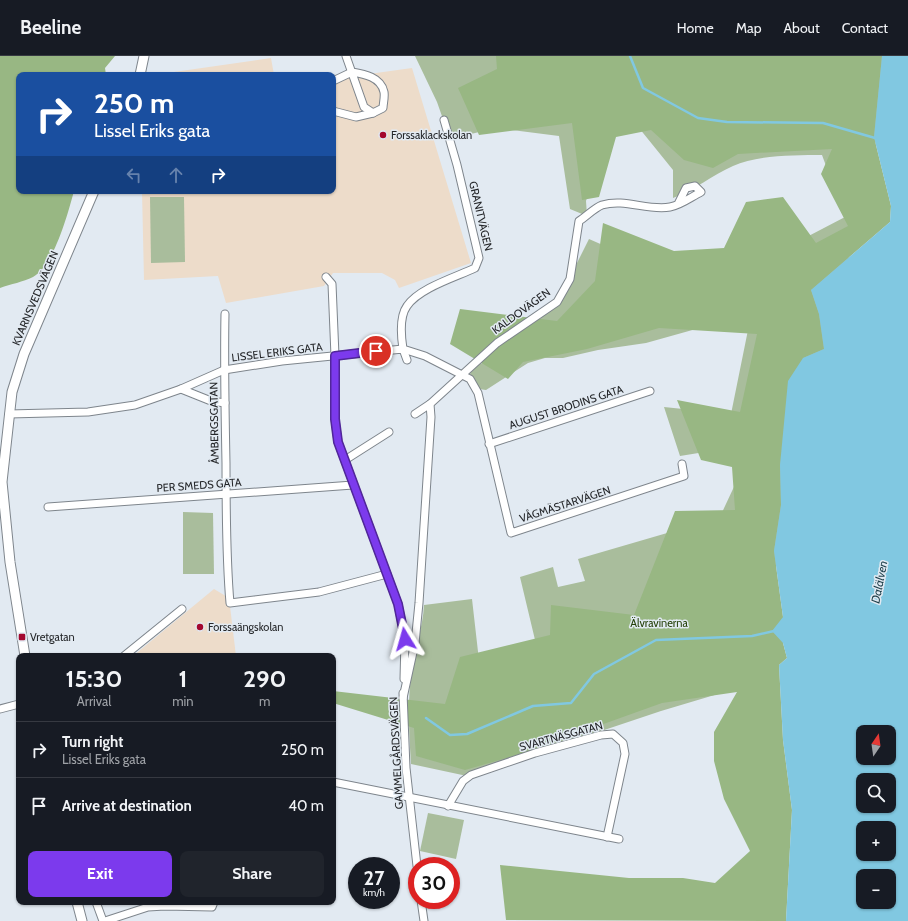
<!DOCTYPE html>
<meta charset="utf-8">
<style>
body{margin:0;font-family:Cabin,sans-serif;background:#20242c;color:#f1f3f6;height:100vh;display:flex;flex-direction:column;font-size:15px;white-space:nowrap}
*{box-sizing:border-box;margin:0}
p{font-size:13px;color:#9ea1a6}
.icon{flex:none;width:22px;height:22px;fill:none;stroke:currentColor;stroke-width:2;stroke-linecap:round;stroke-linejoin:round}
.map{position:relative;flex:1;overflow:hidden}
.details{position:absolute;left:16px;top:597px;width:320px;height:252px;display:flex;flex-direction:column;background:#171b24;border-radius:8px;box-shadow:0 1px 3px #0004}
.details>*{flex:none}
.banner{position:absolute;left:16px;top:16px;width:320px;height:122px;border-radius:8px;box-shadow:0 1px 3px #0004;background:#1a4fa0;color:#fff;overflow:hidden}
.needle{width:26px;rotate:13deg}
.controls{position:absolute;left:856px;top:669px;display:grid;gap:8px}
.controls a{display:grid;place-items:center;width:40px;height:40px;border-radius:8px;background:#171b24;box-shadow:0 1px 3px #0004;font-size:20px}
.speed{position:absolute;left:348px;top:801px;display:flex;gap:8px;font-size:20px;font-weight:700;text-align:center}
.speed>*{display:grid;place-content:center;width:52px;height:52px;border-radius:50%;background:#171b24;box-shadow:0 1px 3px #0004;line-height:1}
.speed small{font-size:10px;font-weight:400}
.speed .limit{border:6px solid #d22;background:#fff;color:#111}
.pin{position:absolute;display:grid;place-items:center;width:34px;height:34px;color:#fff;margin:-17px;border:2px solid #fff;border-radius:50%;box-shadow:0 1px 4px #0007}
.me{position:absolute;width:44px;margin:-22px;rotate:352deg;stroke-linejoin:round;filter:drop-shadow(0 0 3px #0008)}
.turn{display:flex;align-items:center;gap:14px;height:84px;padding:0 12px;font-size:18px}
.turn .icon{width:52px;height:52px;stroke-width:2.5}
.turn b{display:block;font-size:28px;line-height:34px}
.lanes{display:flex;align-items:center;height:38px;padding:0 12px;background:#0003;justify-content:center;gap:20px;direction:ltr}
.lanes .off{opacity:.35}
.eta{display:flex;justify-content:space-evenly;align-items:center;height:68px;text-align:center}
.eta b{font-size:24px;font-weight:800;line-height:28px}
.primary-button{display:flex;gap:8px;margin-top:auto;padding:8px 12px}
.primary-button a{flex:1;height:46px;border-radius:8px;background:#7c3aed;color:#fff;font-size:16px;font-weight:800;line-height:46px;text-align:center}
.primary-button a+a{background:#20242c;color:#f1f3f6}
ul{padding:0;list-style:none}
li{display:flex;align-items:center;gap:12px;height:56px;padding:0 12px;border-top:1px solid #363941}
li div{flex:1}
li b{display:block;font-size:15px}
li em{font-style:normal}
header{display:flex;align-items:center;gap:24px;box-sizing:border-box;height:56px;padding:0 20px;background:#171b24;border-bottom:1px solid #363941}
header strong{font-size:19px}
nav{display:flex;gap:22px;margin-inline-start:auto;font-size:14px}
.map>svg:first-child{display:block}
.education{fill:#eddcca}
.green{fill:#a9bd9c}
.forest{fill:#98b783}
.water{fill:#81c8e1;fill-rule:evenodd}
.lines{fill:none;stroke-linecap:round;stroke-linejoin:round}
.stream{stroke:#81c8e1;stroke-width:2.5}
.street-casing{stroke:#7e858c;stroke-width:9}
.secondary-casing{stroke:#7e858c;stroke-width:11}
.street{stroke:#fff;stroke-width:7}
.secondary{stroke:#fff;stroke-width:9}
.route-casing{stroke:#51269a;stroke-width:10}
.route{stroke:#7c3aed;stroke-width:7}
.poi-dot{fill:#a4082f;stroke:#e2eaf2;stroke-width:1.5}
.labels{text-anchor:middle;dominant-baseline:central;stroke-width:3;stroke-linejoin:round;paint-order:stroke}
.poi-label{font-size:11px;fill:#25272a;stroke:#e2eaf2;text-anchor:start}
.street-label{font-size:11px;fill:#25272a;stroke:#e2eaf2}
.park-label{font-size:11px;fill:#244008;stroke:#e2eaf2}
.water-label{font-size:12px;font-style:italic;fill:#1d3e49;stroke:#e2eaf2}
</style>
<header>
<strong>Beeline</strong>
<nav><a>Home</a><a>Map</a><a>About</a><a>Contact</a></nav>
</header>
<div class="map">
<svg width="908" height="865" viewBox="0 0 908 865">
<rect width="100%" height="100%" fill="#e2eaf2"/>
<g class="education">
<polygon points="271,2 274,19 153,19"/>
<polygon points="412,12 471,207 399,232 395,224 382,217 333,217 324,230 226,247 218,220 144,224 142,135 333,135 333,23"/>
<polygon points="214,533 229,542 236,600 133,600"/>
</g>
<g class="green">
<path d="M415 0H896L748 629 661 655 467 720 411 708C409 675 407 646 412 613 415 591 423 571 424 549L472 543 481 622 541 609 520 521 553 511 558 531 585 525 578 503 674 475 711 480 754 388 680 400 664 351 731 358 749 269 696 273 646 287 598 294 563 302H545L528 307 486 334 479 333 470 318 473 311 487 305 531 272 543 260 566 229 589 183 637 204 799 185 845 161 822 99C795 99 757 99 733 110 712 119 695 134 673 142V114L635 67 607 77 586 145 587 160 570 153 559 80 496 72 450 83 437 46Z"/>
<polygon points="150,141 184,141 185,206 151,207"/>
<polygon points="183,456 213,457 214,518 183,518"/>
<polygon points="428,757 464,764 456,803 420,795"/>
</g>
<g class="forest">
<path d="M0 0H115L105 12 106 19H19V135H74C68 157 54 210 33 221 23 226 11 228 0 232Z"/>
<polygon points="496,0 882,0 874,81 891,150 890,166 811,234 819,258 824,293 803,302 780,409 781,449 774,495 783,561 783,587 787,602 779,609 783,684 792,754 786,865 506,864 500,809 629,822 683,822 715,827 750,795 724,743 714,705 714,676 737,636 662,647 517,699 465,714 416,700 414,672 333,647 333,635 445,648 460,601 550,579 551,549 634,559 675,455 735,454 732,411 701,404 677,344 740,356 757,278 659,272 587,293 523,306 508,323 450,288 460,253 557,265 595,225 603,167 674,195 724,192 746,146 783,141 816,187 848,170 821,118 832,93 738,98 713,112 684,104 651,74 616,81 599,141 582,144 572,67 479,79 458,32 497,13"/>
</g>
<path class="water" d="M882 0H908V865H786L792 754 783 684 779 609 787 602 783 587 772 575 783 561 774 495 781 449 780 409 788 325 803 302 824 293 819 258 811 234 890 166 891 150 874 81ZM863 676H889V702H863ZM863 724H889V750H863ZM863 772H889V798H863ZM863 820H889V846H863Z"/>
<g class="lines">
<g class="stream">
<polyline points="630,0 643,32 698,62 727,66 823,67 875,82"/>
<polyline points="426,662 450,679 467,678 533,650 571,647 594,618 656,584 752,580 774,575"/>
</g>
<g class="street-casing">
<g id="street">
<path d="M346 0 364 51 373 57 383 52C383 48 385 41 384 36 381 21 364 18 352 16"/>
<polyline points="333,25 352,16"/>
<polyline points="333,55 356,61 373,57"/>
<path d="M444 64 457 109 479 202 475 212C456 221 419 232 407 250 399 261 401 280 403 293L425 300 470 323 478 337 511 477 684 420 682 408"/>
<polyline points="326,221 332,228 335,300 335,363 338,386 398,548 405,583 404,623"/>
<path d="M225 258C224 307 225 357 226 407 226 454 226 501 230 547L319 536 387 518"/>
<polyline points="181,333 211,345 225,347"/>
<polyline points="9,358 88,356 135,349 181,333 224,314 282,305 403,293 407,304"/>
<polyline points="415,358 430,348"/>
<polyline points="489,388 650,335"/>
<polyline points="345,404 389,376"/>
<polyline points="48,451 353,429"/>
<polyline points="124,600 182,553"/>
<polyline points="403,637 406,712 417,810"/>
<path d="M403 642 415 587 419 547 431 361 430 348 497 287 557 246 570 223 579 165C586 161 594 152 602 149 625 142 647 155 670 151 681 149 691 141 701 136L695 130 686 132 678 148"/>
<polyline points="0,653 19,648"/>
<polyline points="333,726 619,783"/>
<polyline points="448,750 463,725 471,719 535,697 601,679 613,678 623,687 625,698 607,781"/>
<polyline points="421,844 424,865"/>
<polyline points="96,846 103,865"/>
<polyline points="105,865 148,851 165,850 212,851 214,846"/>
</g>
</g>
<g class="secondary-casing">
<g id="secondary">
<polyline points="140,19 144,0"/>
<polyline points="25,600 10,506 2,426 12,336 24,298 94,135"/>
<polyline points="77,846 82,865"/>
</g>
</g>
<use href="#street" class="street"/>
<use href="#secondary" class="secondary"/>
</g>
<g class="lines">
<g class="route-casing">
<polyline id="route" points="376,295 335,300 335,363 338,386 398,548 405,583"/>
</g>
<use href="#route" class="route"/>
</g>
<g class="poi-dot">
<circle cx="383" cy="79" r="4"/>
<circle cx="200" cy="571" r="4"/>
<rect x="18" y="577" width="8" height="8" rx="2"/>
</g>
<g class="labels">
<g class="poi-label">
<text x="391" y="79">Forssaklackskolan</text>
<text x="208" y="571">Forssaängskolan</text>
<text x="30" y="581">Vretgatan</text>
</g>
<g class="street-label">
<text transform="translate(481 160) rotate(77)">GRANITVÄGEN</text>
<text transform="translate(35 242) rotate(-67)">KVARNSVEDSVÄGEN</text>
<text transform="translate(521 255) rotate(-36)">KALDOVÄGEN</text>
<text transform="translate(277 296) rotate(-7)">LISSEL ERIKS GATA</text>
<text transform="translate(566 351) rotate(-18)">AUGUST BRODINS GATA</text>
<text transform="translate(214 367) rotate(-91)">ÅMBERGSGATAN</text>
<text transform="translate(199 429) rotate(-4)">PER SMEDS GATA</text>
<text transform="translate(565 448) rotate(-18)">VÅGMÄSTARVÄGEN</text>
<text transform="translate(561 680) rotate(-15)">SVARTNÄSGATAN</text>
<text transform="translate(396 697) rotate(-93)">GAMMELGÅRDSVÄGEN</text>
</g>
<g class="park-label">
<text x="659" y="567">Älvravinerna</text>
</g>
<g class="water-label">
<text transform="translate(879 526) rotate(-79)">Dalälven</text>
</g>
</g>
</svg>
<div class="controls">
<a><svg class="needle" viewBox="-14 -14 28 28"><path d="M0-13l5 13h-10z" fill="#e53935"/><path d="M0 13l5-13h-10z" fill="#9ea1a6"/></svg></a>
<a><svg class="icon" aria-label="search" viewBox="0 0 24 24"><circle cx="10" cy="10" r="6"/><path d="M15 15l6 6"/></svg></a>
<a>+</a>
<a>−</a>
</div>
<div class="speed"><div>27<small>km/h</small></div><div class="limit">30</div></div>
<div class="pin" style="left:376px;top:295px;background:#d93025"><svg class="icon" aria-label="arrive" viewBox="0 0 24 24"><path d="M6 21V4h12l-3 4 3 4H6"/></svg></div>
<svg class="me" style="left:405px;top:583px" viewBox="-20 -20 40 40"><path d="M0-17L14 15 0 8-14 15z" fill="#7c3aed" stroke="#fff" stroke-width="4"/></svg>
<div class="banner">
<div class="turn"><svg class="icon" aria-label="right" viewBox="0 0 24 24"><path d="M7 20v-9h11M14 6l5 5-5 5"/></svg><div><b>250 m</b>Lissel Eriks gata</div></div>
<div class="lanes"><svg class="icon off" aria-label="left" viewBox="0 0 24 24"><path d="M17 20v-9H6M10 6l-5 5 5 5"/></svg><svg class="icon off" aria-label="ahead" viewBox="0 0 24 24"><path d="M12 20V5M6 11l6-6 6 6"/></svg><svg class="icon" aria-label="right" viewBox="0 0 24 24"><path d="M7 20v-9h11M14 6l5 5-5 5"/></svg></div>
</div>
<section class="details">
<div class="eta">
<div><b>15:30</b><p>Arrival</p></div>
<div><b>1</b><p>min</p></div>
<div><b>290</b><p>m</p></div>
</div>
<ul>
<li><svg class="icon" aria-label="right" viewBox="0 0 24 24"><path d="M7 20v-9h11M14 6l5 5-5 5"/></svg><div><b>Turn right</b><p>Lissel Eriks gata</p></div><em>250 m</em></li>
<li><svg class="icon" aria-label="arrive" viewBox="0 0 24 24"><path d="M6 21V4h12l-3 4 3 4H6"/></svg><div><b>Arrive at destination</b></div><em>40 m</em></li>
</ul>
<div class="primary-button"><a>Exit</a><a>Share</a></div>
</section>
</div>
